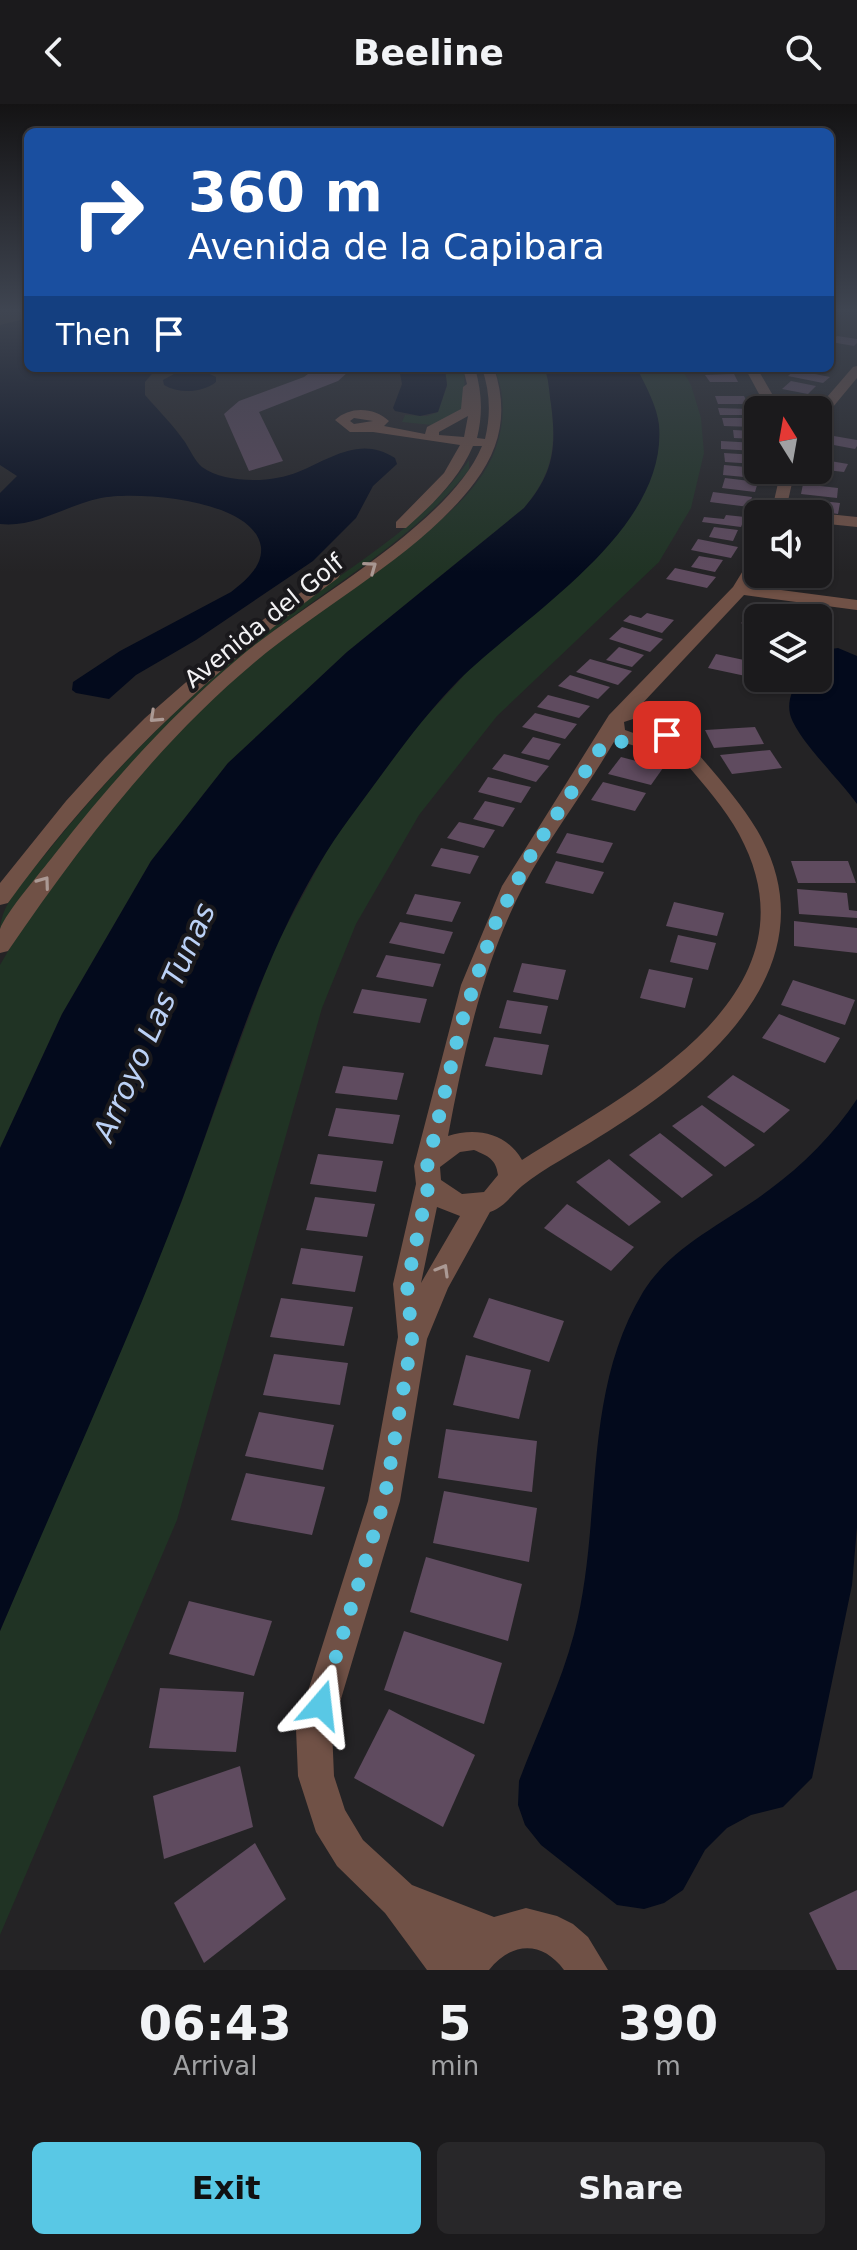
<!DOCTYPE html>
<style>
body{margin:0;font-family:"DejaVu Sans",sans-serif;background:#282729;color:#f1f3f6;height:100vh;display:flex;flex-direction:column;font-size:30px;white-space:nowrap}
*{box-sizing:border-box;margin:0}
p{font-size:26px;color:#a0a1a3}
.icon{flex:none;width:44px;height:44px;fill:none;stroke:currentColor;stroke-width:2;stroke-linecap:round;stroke-linejoin:round}
.map{position:relative;height:1866px;overflow:hidden}
.sheet{display:flex;flex-direction:column;background:#1b1a1c;flex:1}
.sheet>*{flex:none}
.banner{position:absolute;left:24px;top:24px;width:810px;height:244px;border-radius:12px;box-shadow:0 2px 6px #0004,0 0 0 2px #39383b;background:#1a4fa0;color:#fff;overflow:hidden}
.needle{width:52px;rotate:349deg}
.buttons{position:absolute;left:744px;top:292px;display:grid;gap:16px}
.buttons a{display:grid;place-items:center;width:88px;height:88px;border-radius:12px;background:#1b1a1c;box-shadow:0 2px 6px #0004,0 0 0 2px #39383b;font-size:40px}
.pin{position:absolute;display:grid;place-items:center;width:68px;height:68px;color:#fff;margin:-34px;border-radius:16px;box-shadow:0 4px 12px #0006}
.me{position:absolute;width:88px;margin:-44px;rotate:17deg;stroke-linejoin:round;filter:drop-shadow(0 0 6px #0008)}
.turn{display:flex;align-items:center;gap:28px;height:168px;padding:0 32px;font-size:36px}
.turn .icon{width:104px;height:104px;stroke-width:2.5}
.turn b{display:block;font-size:56px;line-height:68px}
.then{display:flex;align-items:center;height:76px;padding:0 32px;background:#0003;gap:16px;font-size:30px}
.eta{display:flex;justify-content:space-evenly;align-items:center;height:136px;text-align:center}
.eta b{font-size:48px;font-weight:600;line-height:56px}
.primary-button{display:flex;gap:16px;margin-top:auto;padding:16px 32px}
.primary-button a{flex:1;height:92px;border-radius:12px;background:#59c8e5;color:#111;font-size:32px;font-weight:600;line-height:92px;text-align:center}
.primary-button a+a{background:#282729;color:#f1f3f6}
header{display:flex;justify-content:space-between;align-items:center;height:104px;padding:0 32px;background:#1b1a1c;font-size:36px;font-weight:600}
.map>svg:first-child{display:block}
.green{fill:#203324}
.water{fill:#030a1c}
.building{fill:#5f4b5f}
.lines{fill:none;stroke-linecap:round;stroke-linejoin:round}
.minor{fill:#705146;fill-rule:evenodd}
.oneway{stroke:#ab9994}
.route{stroke:#59c8e5;stroke-width:14;stroke-dasharray:0 25.2}
.labels{text-anchor:middle;dominant-baseline:central;stroke-width:8;stroke-linejoin:round;paint-order:stroke}
.far-street-label{font-size:24px;fill:#f3f2f4;stroke:#1a191c}
.water-label{font-size:30px;font-style:italic;fill:#bbd1f6;stroke:#1a191c}
</style>
<header><svg class="icon" aria-label="back" viewBox="0 0 24 24"><path d="M15 5l-7 7 7 7"/></svg>Beeline<svg class="icon" aria-label="search" viewBox="0 0 24 24"><circle cx="10" cy="10" r="6"/><path d="M15 15l6 6"/></svg></header>
<div class="map">
<svg width="857" height="1866" viewBox="0 0 857 1866">
<rect width="100%" height="100%" fill="#242325"/>
<g class="green">
<polygon points="445,264 464,264 465,293 460,309 432,321 402,318 405,311 427,312 438,308 447,282"/>
<path d="M494 264H544L547 268C554 324 563 358 524 404L347 548 228 659 151 757 62 910 0 1044V861C66 747 156 641 256 556 300 518 350 485 396 450 425 428 455 408 477 378 502 346 511 301 494 264Z"/>
<polygon points="636,264 681,264 691,281 701,314 704,349 691,404 659,458 497,612 419,711 356,820 322,904 177,1416 0,1831 0,1527 181,1099 273,847 331,739 418,621 460,576 659,320"/>
<path d="M469 356V366C409 441 327 482 254 543 156 626 71 721 0 828 0 796 33 767 52 742 125 652 199 581 290 509 353 459 423 423 469 356Z"/>
</g>
<g class="water">
<path d="M28 208V264H157L145 278V291C158 306 173 321 185 338 190 346 195 357 202 363 226 380 272 379 298 368 330 355 360 331 395 354L397 360 373 382 356 414 313 457 196 536 136 571 109 595 76 589 72 586 73 578 120 547 231 488C244 478 263 463 261 443 254 395 137 387 101 394 66 401 36 424 0 420V389L17 372 0 361V221L20 216Z"/>
<polygon points="399,264 445,264 447,281 438,308 420,312 395,307 393,304 402,280"/>
<path d="M544 264 638 266C646 283 657 302 659 321 668 428 524 511 458 577 417 619 384 668 349 715 267 827 231 967 182 1096 127 1241 61 1384 0 1527V1044L62 910 151 757 228 659 347 548 524 404C553 370 557 345 551 300 549 288 549 274 544 264Z"/>
<path d="M187 267 208 269 216 273V278C202 289 179 290 164 281L163 276 174 270Z"/>
<path d="M838 544 857 552V700C841 677 796 634 790 610 787 596 793 585 799 574H818V547Z"/>
<path d="M857 995V1423L852 1481 812 1674 783 1703 751 1711 727 1724 705 1746 683 1786 664 1799 644 1805 617 1801 541 1741 525 1721 518 1701 519 1677C537 1629 561 1579 574 1530 604 1416 580 1293 643 1188 672 1141 727 1118 769 1086 803 1061 834 1030 857 995Z"/>
</g>
<g class="building">
<polygon points="837,232 857,235 857,239 854,242 831,238"/>
<polygon points="316,264 347,264 348,268 338,277 259,308 283,357 249,367 224,310 239,297 304,273"/>
<polygon points="795,266 830,273 823,279 788,272"/>
<polygon points="734,270 738,278 710,278 705,271"/>
<polygon points="791,277 816,282 808,290 782,285"/>
<polygon points="715,292 744,292 748,300 718,300"/>
<polygon points="718,304 749,305 751,311 720,311"/>
<polygon points="722,314 753,314 754,323 724,322"/>
<polygon points="733,326 754,327 755,335 734,334"/>
<polygon points="828,331 857,336 857,342 855,345 823,339"/>
<polygon points="721,337 756,339 756,347 721,345"/>
<polygon points="724,349 756,351 757,360 725,358"/>
<polygon points="818,355 848,360 844,368 818,365"/>
<polygon points="724,361 757,364 755,374 723,371"/>
<polygon points="725,374 758,378 755,388 722,384"/>
<polygon points="803,380 838,384 837,394 801,390"/>
<polygon points="713,388 752,393 749,403 710,398"/>
<polygon points="804,395 840,399 838,410 802,405"/>
<polygon points="726,411 745,413 741,423 702,418 704,413 724,415"/>
<polygon points="714,423 738,426 733,437 709,433"/>
<polygon points="698,435 738,443 731,454 691,446"/>
<polygon points="699,452 723,456 715,468 691,463"/>
<polygon points="675,464 716,473 707,484 666,475"/>
<polygon points="647,509 674,516 662,529 623,517 630,511 641,514"/>
<polygon points="756,509 762,514 758,514 758,527 741,519"/>
<polygon points="622,523 663,535 650,548 609,535"/>
<polygon points="619,543 644,551 632,563 606,556"/>
<polygon points="716,550 758,559 755,574 708,564"/>
<polygon points="590,555 632,567 618,581 576,568"/>
<polygon points="570,571 610,583 598,595 558,582"/>
<polygon points="548,591 590,602 579,614 537,603"/>
<polygon points="535,609 577,620 565,635 522,623"/>
<polygon points="755,623 764,640 714,644 705,626"/>
<polygon points="533,633 561,640 549,656 521,649"/>
<polygon points="770,646 782,664 732,670 720,651"/>
<polygon points="504,650 549,662 536,678 492,665"/>
<polygon points="621,653 663,664 651,681 608,670"/>
<polygon points="488,673 531,683 521,699 478,688"/>
<polygon points="603,678 646,689 635,707 591,696"/>
<polygon points="485,697 515,704 503,723 473,715"/>
<polygon points="459,718 495,726 484,744 447,734"/>
<polygon points="567,729 613,739 603,759 556,749"/>
<polygon points="441,744 479,752 470,770 431,762"/>
<polygon points="556,757 604,768 593,790 545,779"/>
<polygon points="791,757 848,757 856,779 798,779"/>
<polygon points="797,785 847,789 849,806 857,807 857,814 799,810"/>
<polygon points="415,790 461,798 452,818 406,810"/>
<polygon points="674,798 724,809 717,832 666,822"/>
<polygon points="794,817 857,824 857,849 794,842"/>
<polygon points="400,818 453,828 444,850 389,839"/>
<polygon points="678,831 716,839 708,866 670,858"/>
<polygon points="386,851 441,860 433,883 376,873"/>
<polygon points="522,859 566,866 558,896 513,888"/>
<polygon points="649,865 693,874 685,904 640,894"/>
<polygon points="793,876 855,896 845,921 781,901"/>
<polygon points="362,885 427,895 420,919 353,909"/>
<polygon points="507,896 548,902 541,930 499,924"/>
<polygon points="779,910 840,934 825,959 762,934"/>
<polygon points="494,933 549,941 542,971 485,962"/>
<polygon points="343,962 404,969 397,996 335,989"/>
<polygon points="733,971 790,1006 764,1029 707,993"/>
<polygon points="702,1001 755,1041 725,1063 672,1022"/>
<polygon points="336,1004 400,1011 393,1040 328,1032"/>
<polygon points="660,1029 713,1071 682,1094 629,1051"/>
<polygon points="318,1050 383,1057 376,1088 310,1080"/>
<polygon points="609,1055 661,1098 629,1122 576,1078"/>
<polygon points="315,1093 375,1100 367,1133 306,1126"/>
<polygon points="567,1100 634,1143 611,1167 544,1124"/>
<polygon points="301,1144 363,1152 355,1188 292,1180"/>
<polygon points="281,1194 353,1203 344,1242 270,1233"/>
<polygon points="489,1194 564,1217 549,1258 473,1233"/>
<polygon points="274,1250 348,1259 340,1301 263,1291"/>
<polygon points="466,1251 531,1266 519,1315 453,1301"/>
<polygon points="259,1308 334,1321 323,1366 245,1352"/>
<polygon points="446,1325 537,1337 532,1388 438,1374"/>
<polygon points="246,1369 325,1383 312,1431 231,1416"/>
<polygon points="444,1387 537,1404 529,1458 433,1439"/>
<polygon points="426,1453 522,1480 508,1537 410,1508"/>
<polygon points="189,1497 272,1517 254,1572 169,1550"/>
<polygon points="404,1527 502,1559 484,1620 384,1586"/>
<polygon points="160,1584 244,1588 236,1648 149,1644"/>
<polygon points="389,1605 475,1651 443,1723 354,1674"/>
<polygon points="240,1662 253,1723 164,1755 153,1692"/>
<polygon points="255,1739 286,1795 204,1859 174,1799"/>
<polygon points="857,1786 857,1866 837,1866 809,1809"/>
</g>
<g class="lines">
<g class="minor">
<polygon points="857,262 857,274 823,315 818,316 818,306 795,301 764,306 766,303 745,264 757,264 775,295 795,293 821,300 853,263"/>
<path d="M463 264H475C482 289 483 309 477 334L485 335C491 310 490 288 482 264H494C508 306 502 342 475 378 422 449 324 500 255 558 157 640 80 742 8 847L0 849C0 842 0 832 0 825 6 808 41 768 54 751 110 679 171 611 241 552 308 496 450 420 482 342H473C459 375 433 400 406 424H396V418L444 369 460 341 373 328H350L335 316C350 302 374 303 389 317L384 322 425 330 427 323 461 305 463 283 467 280ZM468 312 464 333 439 331V328ZM354 314 373 317 354 320 350 317Z"/>
<polygon points="781,366 795,366 785,410 771,410"/>
<polygon points="818,409 857,413 857,423 818,419"/>
<path d="M758 450V469L750 482 857 496V506L744 491 639 603C656 604 675 608 678 626 704 658 736 691 757 726 836 861 703 970 599 1033 574 1049 546 1063 522 1082 511 1091 506 1102 490 1108L448 1184 427 1235 400 1397 332 1625 334 1672 345 1706 363 1736 412 1781 494 1813 526 1804 557 1812 573 1820 588 1833 608 1866H564C542 1836 511 1838 489 1866H427L385 1809 337 1762 316 1728 298 1672 296 1625 368 1397 398 1233 393 1180 416 1080 414 1062 461 881 502 782 609 611 733 483 752 452ZM636 614 648 615 661 623 659 628 642 632 625 626 624 618ZM615 636 642 644 668 638C691 667 721 697 739 730 826 891 630 987 522 1056 506 1028 475 1023 448 1032 464 946 483 859 524 781 551 731 586 686 615 636ZM474 1046C488 1052 496 1055 498 1071L484 1088 462 1090 441 1076 440 1063 460 1048ZM437 1103 460 1112 421 1179Z"/>
<path d="M332 466 340 471 338 474C208 569 102 669 8 799L0 801V779L66 697 105 654 145 614 232 538Z"/>
</g>
</g>
<defs><path id="oneway-chevron" d="M-2-3.5L2.5 0L-2 3.5" fill="none" stroke-width="1.6" stroke-linecap="round" stroke-linejoin="round" transform="scale(2)"/></defs>
<g class="oneway">
<use href="#oneway-chevron" transform="translate(371 463) rotate(-36)"/>
<use href="#oneway-chevron" transform="translate(155 613) rotate(137)"/>
<use href="#oneway-chevron" transform="translate(44 778) rotate(-54)"/>
<use href="#oneway-chevron" transform="translate(443 1166) rotate(-60)"/>
</g>
<linearGradient id="sky" x2="0" y2="1"><stop stop-color="#141314"/><stop offset="0.44" stop-color="#3f4551"/><stop offset="1" stop-color="#3f4551" stop-opacity="0"/></linearGradient>
<rect width="857" height="468" fill="url(#sky)"/>
<g class="lines">
<polyline class="route" points="321,1601 384,1397 412,1235 407,1180 429,1079 427,1063 461,920 494,822 534,745 602,642 629,636 656,637 667,631"/>
</g>
<g class="labels">
<g class="far-street-label">
<text transform="translate(264 517) rotate(-39)">Avenida del Golf</text>
</g>
<g class="water-label">
<text transform="translate(154 918) rotate(-66)">Arroyo Las Tunas</text>
</g>
</g>
</svg>
<div class="buttons">
<a><svg class="needle" viewBox="-14 -14 28 28"><path d="M0-13l5 13h-10z" fill="#e53935"/><path d="M0 13l5-13h-10z" fill="#a0a1a3"/></svg></a>
<a><svg class="icon" aria-label="sound" viewBox="0 0 24 24"><path d="M4 9h4l5-4v14l-5-4H4zM17 9q2 3 0 6"/></svg></a>
<a><svg class="icon" aria-label="layers" viewBox="0 0 24 24"><path d="M12 4l9 5-9 5-9-5zM3 14l9 5 9-5"/></svg></a>
</div>
<div class="pin" style="left:667px;top:631px;background:#d93025"><svg class="icon" aria-label="arrive" viewBox="0 0 24 24"><path d="M6 21V4h12l-3 4 3 4H6"/></svg></div>
<svg class="me" style="left:321px;top:1601px" viewBox="-20 -20 40 40"><path d="M0-17L14 15 0 8-14 15z" fill="#59c8e5" stroke="#fff" stroke-width="4"/></svg>
<div class="banner">
<div class="turn"><svg class="icon" aria-label="right" viewBox="0 0 24 24"><path d="M7 20v-9h11M14 6l5 5-5 5"/></svg><div><b>360 m</b>Avenida de la Capibara</div></div>
<div class="then">Then<svg class="icon" aria-label="arrive" viewBox="0 0 24 24"><path d="M6 21V4h12l-3 4 3 4H6"/></svg></div>
</div>
</div>
<section class="sheet">
<div class="eta">
<div><b>06:43</b><p>Arrival</p></div>
<div><b>5</b><p>min</p></div>
<div><b>390</b><p>m</p></div>
</div>
<div class="primary-button"><a>Exit</a><a>Share</a></div>
</section>
